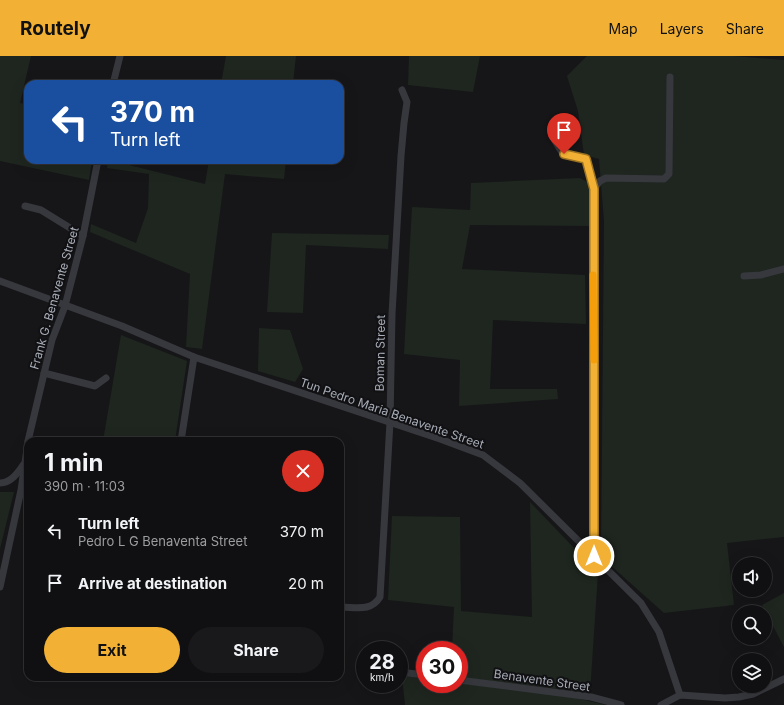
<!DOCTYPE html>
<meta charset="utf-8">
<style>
body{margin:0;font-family:Inter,sans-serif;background:#19191b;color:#f1f3f6;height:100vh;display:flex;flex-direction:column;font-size:15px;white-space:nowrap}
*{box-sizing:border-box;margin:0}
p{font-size:13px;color:#9c9d9f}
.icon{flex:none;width:22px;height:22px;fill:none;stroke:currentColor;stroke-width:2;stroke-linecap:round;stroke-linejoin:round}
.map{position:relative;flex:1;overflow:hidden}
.sheet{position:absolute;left:24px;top:381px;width:320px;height:244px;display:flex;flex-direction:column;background:#101012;border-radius:12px;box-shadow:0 4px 16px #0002,0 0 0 1px #303032}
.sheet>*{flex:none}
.top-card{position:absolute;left:24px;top:24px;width:320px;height:84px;border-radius:12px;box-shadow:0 4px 16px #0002,0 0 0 1px #303032;background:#1a4fa0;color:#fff;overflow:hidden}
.fabs{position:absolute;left:732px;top:501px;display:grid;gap:8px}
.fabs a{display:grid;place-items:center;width:40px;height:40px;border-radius:50%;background:#101012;box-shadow:0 4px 16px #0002,0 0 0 1px #303032;font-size:20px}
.speed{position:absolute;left:356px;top:585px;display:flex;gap:8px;font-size:20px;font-weight:700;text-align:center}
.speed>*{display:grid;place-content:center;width:52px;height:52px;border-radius:50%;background:#101012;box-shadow:0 4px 16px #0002,0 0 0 1px #303032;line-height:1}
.speed small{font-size:10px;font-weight:400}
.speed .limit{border:6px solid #d22;background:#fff;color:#111}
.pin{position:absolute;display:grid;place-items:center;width:34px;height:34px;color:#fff;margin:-41px -17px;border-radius:50% 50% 50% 0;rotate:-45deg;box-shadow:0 0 4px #0007}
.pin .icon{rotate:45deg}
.me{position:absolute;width:44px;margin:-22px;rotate:0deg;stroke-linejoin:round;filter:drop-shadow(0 0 3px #0008)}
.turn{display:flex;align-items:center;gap:14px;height:84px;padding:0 20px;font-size:18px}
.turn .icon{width:52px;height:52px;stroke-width:2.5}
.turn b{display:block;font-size:28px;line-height:34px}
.round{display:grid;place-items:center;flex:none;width:42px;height:42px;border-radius:21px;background:#19191b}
.summary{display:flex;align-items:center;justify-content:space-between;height:68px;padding:0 20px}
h1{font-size:24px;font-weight:700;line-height:30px}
.cta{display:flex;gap:8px;margin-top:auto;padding:8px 20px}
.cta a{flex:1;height:46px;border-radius:24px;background:#f2b134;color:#111;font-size:16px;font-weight:700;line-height:46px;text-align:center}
.cta a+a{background:#19191b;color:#f1f3f6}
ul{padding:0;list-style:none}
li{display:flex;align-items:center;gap:12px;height:52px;padding:0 20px}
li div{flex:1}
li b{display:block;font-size:15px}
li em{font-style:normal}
header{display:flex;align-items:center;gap:24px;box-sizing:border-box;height:56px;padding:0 20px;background:#f2b134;color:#111}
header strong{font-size:19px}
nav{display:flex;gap:22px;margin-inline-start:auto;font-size:14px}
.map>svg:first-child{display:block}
.green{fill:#1e261f}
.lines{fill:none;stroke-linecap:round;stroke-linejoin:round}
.minor{stroke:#37383d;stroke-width:7}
.route-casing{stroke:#9d7322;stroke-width:10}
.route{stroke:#f2b134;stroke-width:7}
.slow{stroke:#f59e0b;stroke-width:7}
.labels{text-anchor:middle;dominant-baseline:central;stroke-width:4;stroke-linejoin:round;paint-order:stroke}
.street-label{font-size:12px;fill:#a8adb8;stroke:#111113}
</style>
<header>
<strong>Routely</strong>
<nav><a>Map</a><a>Layers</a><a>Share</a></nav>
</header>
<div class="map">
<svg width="784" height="649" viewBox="0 0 784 649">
<rect width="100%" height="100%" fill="#161618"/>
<g class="green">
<polygon points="0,0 31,0 20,47 28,49 28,104 92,104 89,124 0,105"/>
<polygon points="226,0 296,0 293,28 221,28"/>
<polygon points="409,0 480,0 473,36 408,29"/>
<polygon points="587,0 734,0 784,4 784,481 727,487 734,549 664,557 601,501 604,165 599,103 584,99 578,55 567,20"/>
<polygon points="108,104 130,104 129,109 205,128 209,104 286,104 284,123 225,118 202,293 186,291 190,218 90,176 91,168 136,187 148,152 149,118 107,112"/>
<polygon points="580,122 589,127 590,170 470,169 462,213 585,219 586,268 493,264 490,333 557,333 558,343 459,350 460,304 404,298 412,151 470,154 471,127"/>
<polygon points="272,177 389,179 388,193 306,189 303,257 267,256"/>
<polygon points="259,272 290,274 303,313 295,326 258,315"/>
<polygon points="121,279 187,305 175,385 103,385"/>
<polygon points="0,436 14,436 0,493"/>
<polygon points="530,446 598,517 590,637 459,621 459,594 452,594 454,551 388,544 392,460 460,461 461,555 532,561"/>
<polygon points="784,537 784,591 762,549"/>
<polygon points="402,620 425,622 425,628 459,628 459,627 567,640 606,649 405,649"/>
</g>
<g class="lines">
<g class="minor">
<polyline points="113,28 120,0"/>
<polyline points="555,85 563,98 586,103 594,133 594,500"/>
<polyline points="594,133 600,125 606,122 664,123 669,118 670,21"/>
<polyline points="25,150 41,154 83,180"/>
<polyline points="744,220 761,219 784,213"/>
<polyline points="0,225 122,270 194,301 440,383 483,399 520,427 641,547 659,576 680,639"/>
<polyline points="44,317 95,330 106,322"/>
<polyline points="28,385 52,284 65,250 83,180 98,104"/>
<polyline points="181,385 194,301"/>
<path d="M0 427C11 427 18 417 23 409"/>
<polyline points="0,531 21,434 28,386"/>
<path d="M340 551C356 551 371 556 380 541L390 366 392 258 401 100 404 67 407 46 402 34"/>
<polyline points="399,616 425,619"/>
<polyline points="459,624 591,641 621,649"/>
<polyline points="661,649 680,639 725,642 739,641 753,638 784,623"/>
</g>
</g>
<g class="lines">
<g class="route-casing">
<polyline id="route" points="564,98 586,103 594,133 594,500"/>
</g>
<use href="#route" class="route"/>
<polyline class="slow" points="593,219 594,304"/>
</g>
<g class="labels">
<g class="street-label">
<text transform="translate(54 242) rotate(-74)">Frank G. Benavente Street</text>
<text transform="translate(380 297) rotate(-89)">Boman Street</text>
<text transform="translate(392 357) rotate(19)">Tun Pedro Maria Benavente Street</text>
<text transform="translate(542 624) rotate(8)">Benavente Street</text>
</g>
</g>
</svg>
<div class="fabs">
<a><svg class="icon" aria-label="sound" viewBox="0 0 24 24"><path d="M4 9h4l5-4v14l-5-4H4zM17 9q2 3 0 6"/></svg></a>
<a><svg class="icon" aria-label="search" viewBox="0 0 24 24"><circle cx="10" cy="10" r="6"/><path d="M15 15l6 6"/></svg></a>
<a><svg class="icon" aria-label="layers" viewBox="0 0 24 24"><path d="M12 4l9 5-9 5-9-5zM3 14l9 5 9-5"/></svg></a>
</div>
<div class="speed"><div>28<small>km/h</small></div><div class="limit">30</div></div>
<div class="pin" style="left:564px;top:98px;background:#d93025"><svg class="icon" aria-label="arrive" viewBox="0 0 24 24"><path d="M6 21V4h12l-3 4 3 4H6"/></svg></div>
<svg class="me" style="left:594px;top:500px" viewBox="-20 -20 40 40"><circle r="17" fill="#f2b134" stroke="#fff" stroke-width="3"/><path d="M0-11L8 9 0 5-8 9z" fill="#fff"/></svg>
<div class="top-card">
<div class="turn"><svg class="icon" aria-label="left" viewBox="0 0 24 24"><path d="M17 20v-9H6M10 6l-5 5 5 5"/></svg><div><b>370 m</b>Turn left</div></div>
</div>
<section class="sheet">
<div class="summary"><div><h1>1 min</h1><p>390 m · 11:03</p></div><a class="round" style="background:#d93025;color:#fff"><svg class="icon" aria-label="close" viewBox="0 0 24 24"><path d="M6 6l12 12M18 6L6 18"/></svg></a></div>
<ul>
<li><svg class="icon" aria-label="left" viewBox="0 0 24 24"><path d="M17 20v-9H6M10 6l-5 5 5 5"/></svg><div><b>Turn left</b><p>Pedro L G Benaventa Street</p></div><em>370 m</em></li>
<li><svg class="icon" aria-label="arrive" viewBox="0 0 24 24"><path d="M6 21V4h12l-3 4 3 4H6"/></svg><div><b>Arrive at destination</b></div><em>20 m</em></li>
</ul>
<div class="cta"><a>Exit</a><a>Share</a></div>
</section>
</div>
